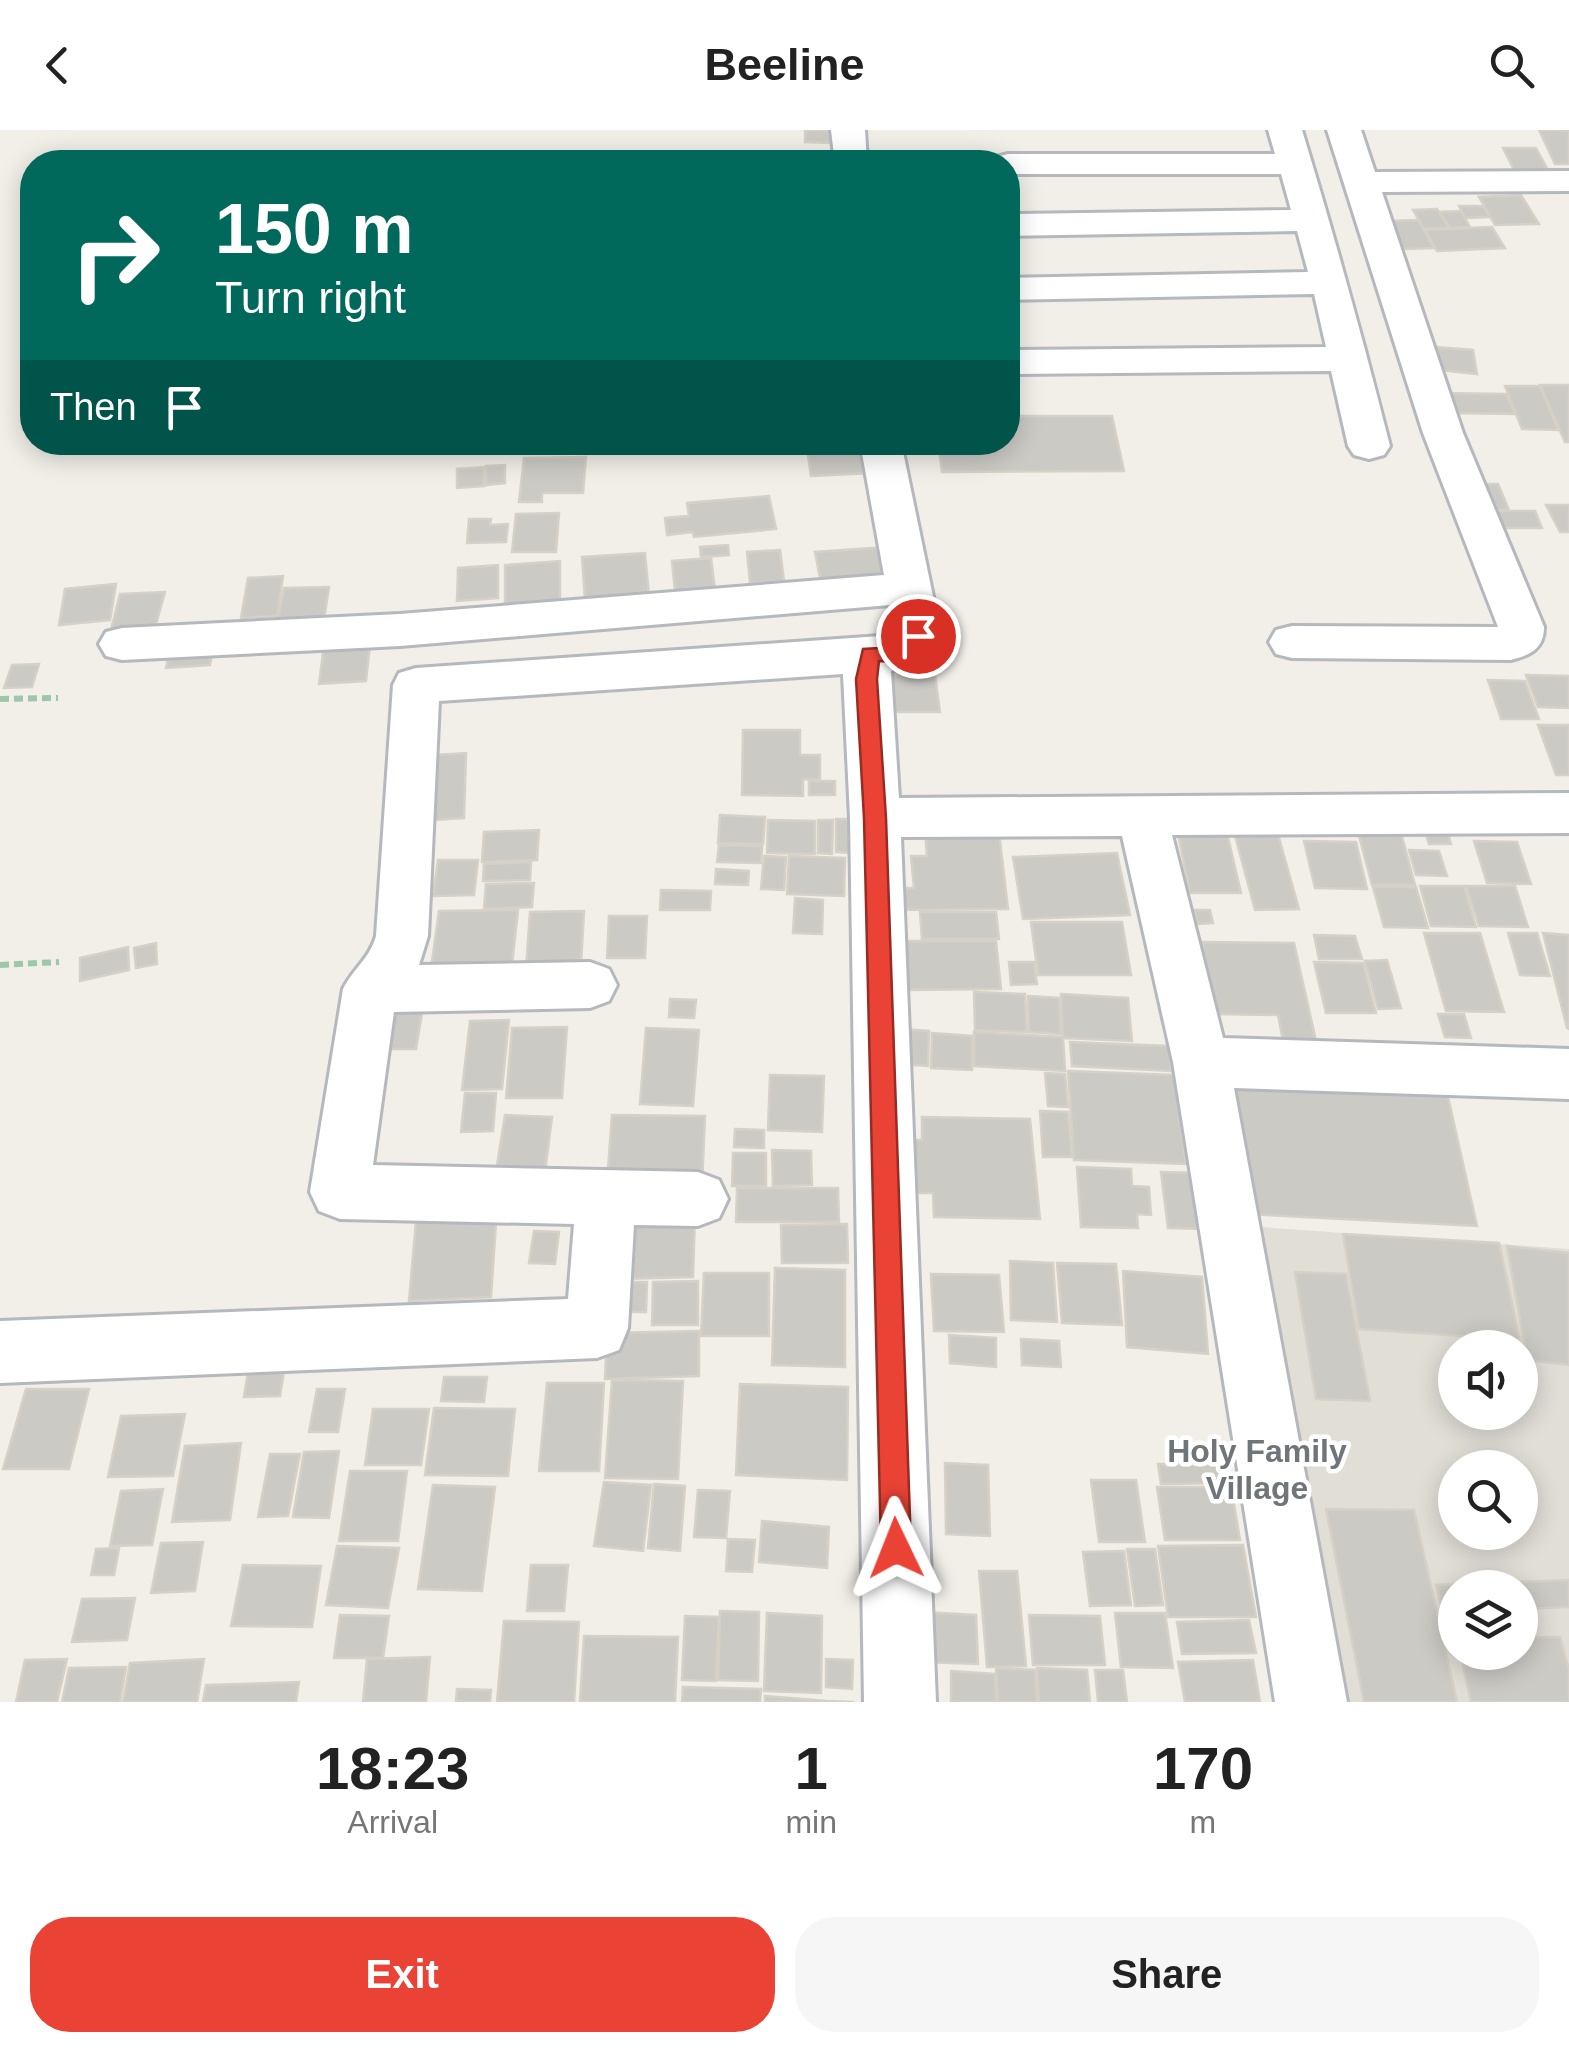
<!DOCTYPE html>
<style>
body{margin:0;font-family:Arial,sans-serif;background:#f6f6f6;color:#222;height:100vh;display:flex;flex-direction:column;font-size:38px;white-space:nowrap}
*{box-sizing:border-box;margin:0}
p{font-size:32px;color:#767676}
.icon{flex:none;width:55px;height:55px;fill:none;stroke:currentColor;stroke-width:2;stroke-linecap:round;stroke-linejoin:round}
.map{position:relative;height:1572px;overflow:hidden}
.drawer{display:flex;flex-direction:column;background:#fff;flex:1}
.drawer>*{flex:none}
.hud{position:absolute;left:20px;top:20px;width:1000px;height:305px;border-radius:40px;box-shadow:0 5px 25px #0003;background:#00695c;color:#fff;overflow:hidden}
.controls{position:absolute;left:1438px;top:1200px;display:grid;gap:20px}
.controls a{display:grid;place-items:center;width:100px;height:100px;border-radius:50%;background:#fff;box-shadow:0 5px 25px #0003;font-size:50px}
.pin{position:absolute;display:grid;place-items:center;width:85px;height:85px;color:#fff;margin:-42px;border:5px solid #fff;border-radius:50%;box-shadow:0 2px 10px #0007}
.me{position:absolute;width:110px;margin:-55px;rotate:358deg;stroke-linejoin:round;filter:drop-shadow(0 0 8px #0008)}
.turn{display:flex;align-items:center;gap:35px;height:210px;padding:0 30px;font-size:45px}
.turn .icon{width:130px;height:130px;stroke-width:2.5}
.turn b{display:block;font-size:70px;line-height:85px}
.then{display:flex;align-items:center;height:95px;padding:0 30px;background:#0003;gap:20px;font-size:38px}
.eta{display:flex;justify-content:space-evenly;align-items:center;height:170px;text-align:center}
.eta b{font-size:60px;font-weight:600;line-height:70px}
.button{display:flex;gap:20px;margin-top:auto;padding:20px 30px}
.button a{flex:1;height:115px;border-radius:40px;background:#ea4335;color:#fff;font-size:40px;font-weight:600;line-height:115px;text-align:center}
.button a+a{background:#f6f6f6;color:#222}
header{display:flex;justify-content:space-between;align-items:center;height:130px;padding:0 30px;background:#fff;font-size:45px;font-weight:600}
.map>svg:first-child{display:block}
.education{fill:#e1ded6;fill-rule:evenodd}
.building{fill:#cccac5;stroke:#d6d1c6;stroke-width:2.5}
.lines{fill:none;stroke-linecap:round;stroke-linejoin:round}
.minor-casing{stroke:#b5b8bc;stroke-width:6}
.path{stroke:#9cc7a9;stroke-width:6;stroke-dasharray:9 5;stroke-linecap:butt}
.minor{fill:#fff;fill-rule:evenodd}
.route{fill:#ea4335;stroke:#982c22;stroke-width:2.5}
.labels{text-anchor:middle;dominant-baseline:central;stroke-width:9;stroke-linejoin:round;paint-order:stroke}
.near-neighbourhood-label{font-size:32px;font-weight:bold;fill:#70757a;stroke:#fff}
</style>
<header><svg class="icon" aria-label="back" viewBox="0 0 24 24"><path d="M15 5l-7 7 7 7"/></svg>Beeline<svg class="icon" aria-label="search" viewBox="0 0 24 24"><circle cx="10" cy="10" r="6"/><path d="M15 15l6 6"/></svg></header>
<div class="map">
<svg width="1569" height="1572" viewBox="0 0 1569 1572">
<rect width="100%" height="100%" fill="#f1efe8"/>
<path class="education" d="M1247 1096 1569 1119V1572H1338ZM1455 1218H1520V1282H1455ZM1455 1338H1520V1402H1455ZM1455 1458H1520V1522H1455Z"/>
<g class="building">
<polygon points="805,0 831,0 830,13 805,12"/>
<polygon points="1539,0 1569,0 1569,34 1555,34"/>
<polygon points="1503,18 1536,18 1549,42 1515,42"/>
<polygon points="1521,65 1539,94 1495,95 1479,67"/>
<polygon points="1459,76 1483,76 1490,87 1465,88"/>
<polygon points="1437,79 1449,98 1424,99 1413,80"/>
<polygon points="1461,81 1470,97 1450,98 1440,82"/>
<polygon points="1418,90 1434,118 1403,119 1388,91"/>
<polygon points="1492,97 1505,118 1437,121 1425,100"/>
<polygon points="1436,217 1473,220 1477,244 1440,240"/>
<polygon points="1540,255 1569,255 1569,312 1565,312"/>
<polygon points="1505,256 1540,256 1558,300 1522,299"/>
<polygon points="1442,263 1506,264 1515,284 1449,283"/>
<polygon points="1008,286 1112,286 1124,341 942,342 938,312 1008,312"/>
<polygon points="867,315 872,343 811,346 807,318"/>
<polygon points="586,327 583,363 542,363 542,372 519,372 524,328"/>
<polygon points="505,335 505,353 486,355 486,336"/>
<polygon points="484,337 484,356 457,358 457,339"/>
<polygon points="1476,354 1498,354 1509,380 1487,380"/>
<polygon points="769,366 776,399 694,407 693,402 667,405 665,388 689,386 687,373"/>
<polygon points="1546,375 1569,375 1569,402 1560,402"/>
<polygon points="1487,381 1535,381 1542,398 1494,398"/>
<polygon points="559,383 556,422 512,422 516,384"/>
<polygon points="469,389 491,389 490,395 508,394 506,412 467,413"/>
<polygon points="728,415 729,425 701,427 700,417"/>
<polygon points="885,417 892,448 821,453 815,422"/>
<polygon points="780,420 784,451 750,453 747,422"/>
<polygon points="645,423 649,465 585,470 582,427"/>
<polygon points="711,428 715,459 675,462 672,431"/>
<polygon points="560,431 560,473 505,477 505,435"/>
<polygon points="498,435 498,468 457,471 458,438"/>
<polygon points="283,446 277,486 241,488 248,448"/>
<polygon points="116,454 110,490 59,495 65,459"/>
<polygon points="329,457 324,490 277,492 284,458"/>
<polygon points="165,462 155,498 111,500 120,464"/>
<polygon points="371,505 366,551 319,554 325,508"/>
<polygon points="214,514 210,535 166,538 171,516"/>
<polygon points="39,534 32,557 4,558 12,535"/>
<polygon points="890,545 935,545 940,582 893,582"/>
<polygon points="1526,545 1569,546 1569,578 1538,577"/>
<polygon points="1488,550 1525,551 1539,589 1501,589"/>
<polygon points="1538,595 1569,595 1569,645 1556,645"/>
<polygon points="743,600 800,600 800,625 820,625 820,650 803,649 803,666 742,665"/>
<polygon points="466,623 464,688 417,691 420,626"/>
<rect x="809" y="651" width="26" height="14"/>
<polygon points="720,685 765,687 763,714 718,713"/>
<polygon points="1420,687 1443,687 1451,714 1429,714"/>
<polygon points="836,689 854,689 854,723 836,722"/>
<polygon points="768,690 815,691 815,724 767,723"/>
<polygon points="818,690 833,690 832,724 818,723"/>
<polygon points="539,700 537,730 482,732 484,702"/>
<polygon points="1277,701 1299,779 1255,780 1234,702"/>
<polygon points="925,702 999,702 1008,779 889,780 887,758 914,758 911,726 927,726"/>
<polygon points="1358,702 1401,703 1415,755 1372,755"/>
<polygon points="1227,703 1241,763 1190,763 1178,704"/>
<polygon points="1304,711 1356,712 1367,759 1315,758"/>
<polygon points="1474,711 1517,712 1531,754 1487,753"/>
<polygon points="719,715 762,716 761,733 717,732"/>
<polygon points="1409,720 1439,721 1447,746 1416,745"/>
<polygon points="1117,723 1130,785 1023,789 1013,727"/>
<polygon points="764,726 786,727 784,760 761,759"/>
<polygon points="789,726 845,728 844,766 787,764"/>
<polygon points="438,730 478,730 474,765 433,766"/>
<polygon points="531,732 530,750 483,751 484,734"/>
<polygon points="716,739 749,741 748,755 715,754"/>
<polygon points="534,753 532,777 484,779 486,754"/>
<polygon points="1420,756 1464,756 1476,797 1431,796"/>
<polygon points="1466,756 1515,756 1528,797 1479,796"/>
<polygon points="1373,757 1416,757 1428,798 1384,797"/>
<polygon points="661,760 711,761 710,780 660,780"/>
<polygon points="795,768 823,770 822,804 793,803"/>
<polygon points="518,780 510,853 429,853 439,781"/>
<polygon points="1194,780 1210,780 1213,793 1198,794"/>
<polygon points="584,781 580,852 525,853 530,782"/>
<polygon points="920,782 996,782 999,809 922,809"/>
<polygon points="609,786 647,786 645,828 607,828"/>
<polygon points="1031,792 1122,792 1131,845 1038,845"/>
<polygon points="1424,803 1480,803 1504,882 1446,881"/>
<polygon points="1508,803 1537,803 1550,846 1520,845"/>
<polygon points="1543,803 1569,805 1569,899 1567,898"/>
<polygon points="1314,805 1355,806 1362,829 1319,829"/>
<polygon points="906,811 996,811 1001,859 909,860"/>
<polygon points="1202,812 1294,813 1316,911 1283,911 1278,885 1215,884"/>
<polygon points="156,813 157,834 136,838 134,818"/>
<polygon points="128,817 129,840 80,851 80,828"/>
<polygon points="1387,830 1401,878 1378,879 1365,831"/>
<polygon points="1009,832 1034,832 1037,854 1011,855"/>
<polygon points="1314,832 1363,833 1376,883 1326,883"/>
<polygon points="974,862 1025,864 1027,902 975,900"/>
<polygon points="1061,864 1128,868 1132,911 1063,908"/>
<polygon points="1028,866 1059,868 1061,904 1029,902"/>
<polygon points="670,869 696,870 694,888 669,887"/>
<polygon points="375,877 423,877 416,919 368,919"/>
<polygon points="1438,884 1464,884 1471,908 1445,907"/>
<polygon points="509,890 502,959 462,960 470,891"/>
<polygon points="567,897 562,968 506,968 512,898"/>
<polygon points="646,898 699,900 693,976 640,974"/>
<polygon points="901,899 929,901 928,936 900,934"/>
<polygon points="974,902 1063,907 1065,941 974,936"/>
<polygon points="932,903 972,906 972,940 931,938"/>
<polygon points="1070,912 1169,916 1171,941 1072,936"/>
<polygon points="1068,941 1174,945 1186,1034 1074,1030"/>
<polygon points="1045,943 1065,944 1068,977 1048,976"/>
<polygon points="770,945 824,946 822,1002 768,1000"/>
<polygon points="1229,948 1446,958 1477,1096 1248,1084"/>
<polygon points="465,963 496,963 493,1001 461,1002"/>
<polygon points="1040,981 1068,982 1072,1027 1043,1027"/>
<polygon points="505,985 552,987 544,1050 495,1048"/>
<polygon points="612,985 705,986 702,1055 607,1053"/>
<polygon points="922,987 1030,989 1040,1089 934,1087 933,1063 904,1063 901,1010 922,1010"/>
<polygon points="735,999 764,1000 764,1018 734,1017"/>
<polygon points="772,1020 811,1021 812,1055 773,1056"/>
<polygon points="733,1023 766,1023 766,1056 732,1056"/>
<polygon points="1077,1037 1131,1039 1132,1056 1149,1057 1151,1085 1137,1084 1138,1098 1081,1097"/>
<polygon points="1161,1042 1197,1043 1204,1099 1168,1098"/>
<polygon points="737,1058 838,1058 839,1092 736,1092"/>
<polygon points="497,1077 491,1167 409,1171 417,1080"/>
<polygon points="695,1085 693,1147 622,1149 625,1086"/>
<polygon points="847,1094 848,1133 782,1133 781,1095"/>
<polygon points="534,1101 559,1102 555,1134 529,1133"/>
<polygon points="1343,1104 1499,1113 1520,1210 1359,1199"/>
<polygon points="1507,1116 1569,1123 1569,1235 1527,1230"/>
<polygon points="1010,1131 1053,1133 1057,1192 1011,1190"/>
<polygon points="1057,1133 1116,1134 1122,1195 1062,1193"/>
<polygon points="775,1138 845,1140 845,1237 772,1235"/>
<polygon points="1123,1141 1202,1147 1208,1224 1127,1217"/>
<polygon points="1295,1142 1346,1144 1370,1271 1316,1269"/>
<polygon points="704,1143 769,1143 769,1206 701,1206"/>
<polygon points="931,1144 999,1145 1004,1202 934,1201"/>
<polygon points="698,1151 698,1195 652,1195 653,1152"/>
<polygon points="626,1152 647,1152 646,1182 625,1182"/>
<polygon points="699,1201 699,1246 605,1249 607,1203"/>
<polygon points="949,1205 996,1208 996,1237 950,1233"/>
<polygon points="1021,1209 1059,1211 1061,1237 1022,1235"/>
<polygon points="287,1222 280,1266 244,1267 251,1223"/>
<polygon points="444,1247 487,1247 484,1272 441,1271"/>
<polygon points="612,1250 683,1251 678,1349 605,1348"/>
<polygon points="547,1253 604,1253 599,1341 539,1341"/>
<polygon points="740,1254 848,1257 847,1350 736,1345"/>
<polygon points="26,1259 89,1259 69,1339 3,1339"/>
<polygon points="317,1259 345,1259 338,1302 309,1302"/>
<polygon points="434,1278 515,1279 508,1346 425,1345"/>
<polygon points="373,1279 429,1279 421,1335 365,1335"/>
<polygon points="185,1284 173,1346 108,1347 121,1286"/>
<polygon points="241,1313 230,1390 172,1392 185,1316"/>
<polygon points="339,1321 329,1388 293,1387 304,1322"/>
<polygon points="270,1324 300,1324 288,1386 258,1387"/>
<polygon points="945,1333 988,1335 990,1406 946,1404"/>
<polygon points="1158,1334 1226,1334 1229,1353 1161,1354"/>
<polygon points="350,1341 407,1341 398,1411 339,1411"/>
<polygon points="1091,1350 1136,1350 1145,1412 1099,1412"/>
<polygon points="604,1352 651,1355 643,1421 594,1416"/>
<polygon points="654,1354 685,1356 680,1421 648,1418"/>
<polygon points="433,1355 495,1357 482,1461 418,1459"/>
<polygon points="1157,1357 1231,1357 1240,1410 1165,1410"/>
<polygon points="163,1359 152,1415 110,1416 121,1361"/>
<polygon points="698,1360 730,1361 726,1408 694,1407"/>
<polygon points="1326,1379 1414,1380 1457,1572 1364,1572"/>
<polygon points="762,1391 829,1397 827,1438 759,1432"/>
<polygon points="728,1409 755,1410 752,1442 726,1441"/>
<polygon points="203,1412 195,1461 151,1463 161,1413"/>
<polygon points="1243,1415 1256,1487 1168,1487 1158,1416"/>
<polygon points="337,1416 399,1418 388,1478 326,1475"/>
<polygon points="119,1418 114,1445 91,1445 96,1419"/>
<polygon points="1127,1419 1155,1419 1163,1475 1135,1476"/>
<polygon points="1124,1421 1131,1475 1090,1476 1083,1422"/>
<polygon points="243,1435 321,1436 312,1497 231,1496"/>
<polygon points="531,1435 568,1435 564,1481 527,1481"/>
<polygon points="979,1441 1017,1441 1026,1536 987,1537"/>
<polygon points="1569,1450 1569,1477 1520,1479 1520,1458 1455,1458 1455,1481 1443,1482 1436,1455"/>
<polygon points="135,1468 127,1510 72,1512 82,1469"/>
<polygon points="720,1481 759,1482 758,1551 718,1550"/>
<polygon points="922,1482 976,1485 978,1534 923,1532"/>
<polygon points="767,1483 822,1486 821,1563 764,1561"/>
<polygon points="1115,1483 1165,1483 1173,1538 1121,1537"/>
<polygon points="340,1485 389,1486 383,1528 334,1528"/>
<polygon points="1029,1485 1100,1486 1105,1535 1033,1535"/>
<polygon points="685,1486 719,1487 716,1551 682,1550"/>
<polygon points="1249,1490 1256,1523 1182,1524 1177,1492"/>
<polygon points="504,1491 579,1492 574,1572 497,1572"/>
<polygon points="584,1506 678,1507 675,1572 580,1572"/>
<polygon points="1520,1507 1560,1507 1569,1540 1569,1572 1471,1572 1460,1522 1520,1522"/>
<polygon points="430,1527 426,1572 363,1572 367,1529"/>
<polygon points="67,1529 57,1572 16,1572 25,1530"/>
<polygon points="204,1529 197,1572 123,1572 130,1533"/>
<polygon points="826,1529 853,1530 852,1559 826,1557"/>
<polygon points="1253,1530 1260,1572 1185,1572 1178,1532"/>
<polygon points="126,1537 120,1572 62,1572 69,1538"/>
<polygon points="996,1538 1035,1540 1037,1572 998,1572"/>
<polygon points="1037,1538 1087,1540 1090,1572 1039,1572"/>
<polygon points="1095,1540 1123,1540 1127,1572 1098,1572"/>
<polygon points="951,1541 995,1544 996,1572 951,1572"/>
<polygon points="299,1552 296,1572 203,1572 206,1555"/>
<polygon points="683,1557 761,1559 760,1572 682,1572"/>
<polygon points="457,1559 491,1560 490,1572 456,1572"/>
<polygon points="765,1566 827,1571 854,1572 765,1572"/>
</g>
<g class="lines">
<g class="minor-casing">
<g id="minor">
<polygon points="831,0 865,0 867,32 829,32 834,25"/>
<path d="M1268 0H1302C1334 105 1363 209 1390 316L1384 325 1369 329 1354 325 1348 316 1331 241 1008 244V220L1326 217 1314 164 1008 170V148L1308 142 1297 101 1008 106V84L1291 80 1281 44H1008V32H992L996 27 1008 24H1275Z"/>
<path d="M1327 0H1361L1375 42 1569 41V61L1382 62 1463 303 1544 497C1544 519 1530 525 1511 530L1292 528 1276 524 1269 512 1276 500 1292 496 1498 497 1423 303Z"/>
<path d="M860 312H901L941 505 927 531 891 541 899 668 1569 663V703L1172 705 1223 908 1569 919V969L1234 958 1347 1572H1275L1173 932 1122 706 901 707 936 1572H864L850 688 843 544 439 571 428 806 419 835 590 832 609 839 617 855 609 871 590 878 394 882 373 1035 698 1042 719 1050 728 1069 719 1088 698 1096 634 1095 628 1198 619 1220 597 1228 0 1253V1191L568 1169 574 1094 340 1089 319 1081 310 1062 343 859C353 839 370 828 376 806L393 555 399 543 416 538 895 505 890 475 400 516 122 530 106 526 99 514 106 502 122 498 400 484 884 445Z"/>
</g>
</g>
<g class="path">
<polyline points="0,569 58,568"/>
<polyline points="0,835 59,832"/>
</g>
<use href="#minor" class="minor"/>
</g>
<polygon class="route" points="918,498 928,506 918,524 900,532 879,531 877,549 886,688 911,1418 906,1429 896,1433 886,1429 881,1418 864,688 856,549 863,519 897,517 911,501"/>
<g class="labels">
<g class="near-neighbourhood-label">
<text x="1257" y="1321">Holy Family<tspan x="1257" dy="37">Village</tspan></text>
</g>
</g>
</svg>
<div class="controls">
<a><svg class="icon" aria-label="sound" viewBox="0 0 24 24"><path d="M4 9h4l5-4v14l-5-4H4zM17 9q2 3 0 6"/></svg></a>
<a><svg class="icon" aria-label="search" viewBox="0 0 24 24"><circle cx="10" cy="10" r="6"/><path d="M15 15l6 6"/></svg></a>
<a><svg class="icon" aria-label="layers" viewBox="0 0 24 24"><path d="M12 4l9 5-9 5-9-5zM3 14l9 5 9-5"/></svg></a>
</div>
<div class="pin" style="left:918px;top:506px;background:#d93025"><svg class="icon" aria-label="arrive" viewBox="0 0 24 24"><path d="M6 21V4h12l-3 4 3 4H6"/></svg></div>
<svg class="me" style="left:896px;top:1418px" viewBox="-20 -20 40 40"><path d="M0-17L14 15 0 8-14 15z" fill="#ea4335" stroke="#fff" stroke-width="4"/></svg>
<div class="hud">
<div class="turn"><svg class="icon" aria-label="right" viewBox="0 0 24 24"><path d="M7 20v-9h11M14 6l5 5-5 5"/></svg><div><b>150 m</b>Turn right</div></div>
<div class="then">Then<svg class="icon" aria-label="arrive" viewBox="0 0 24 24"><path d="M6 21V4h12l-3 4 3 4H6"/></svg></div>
</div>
</div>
<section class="drawer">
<div class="eta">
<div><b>18:23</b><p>Arrival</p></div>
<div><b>1</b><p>min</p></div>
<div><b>170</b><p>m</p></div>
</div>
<div class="button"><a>Exit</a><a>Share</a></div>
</section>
